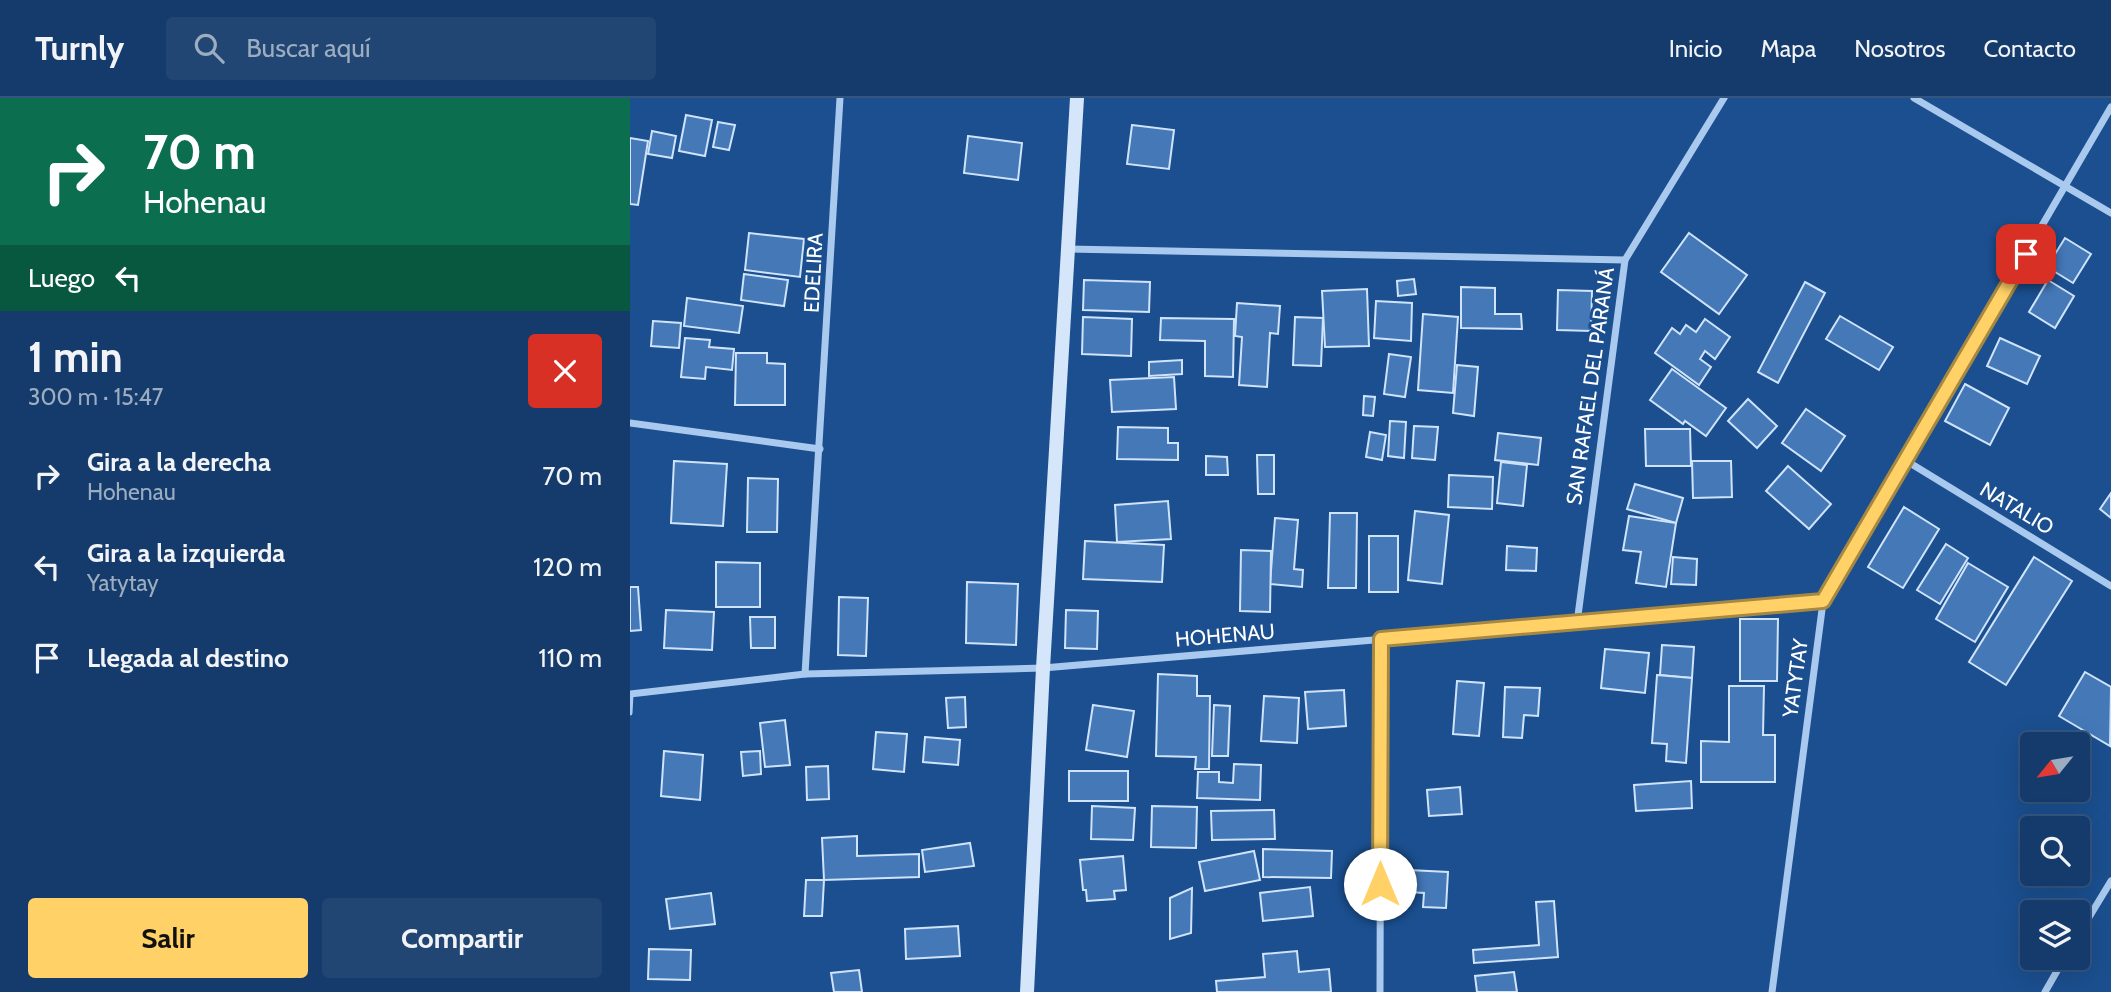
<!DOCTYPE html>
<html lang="es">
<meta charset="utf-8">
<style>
body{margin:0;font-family:Cabin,sans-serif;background:#214673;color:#f1f3f6;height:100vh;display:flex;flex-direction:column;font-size:26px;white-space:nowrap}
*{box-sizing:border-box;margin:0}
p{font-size:23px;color:#9dadc1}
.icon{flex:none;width:38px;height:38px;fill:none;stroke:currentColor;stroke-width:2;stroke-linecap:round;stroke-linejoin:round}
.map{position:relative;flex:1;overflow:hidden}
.sheet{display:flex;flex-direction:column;background:#143b6b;width:630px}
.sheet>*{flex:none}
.banner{background:#0b6e4f;color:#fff;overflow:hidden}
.needle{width:46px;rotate:240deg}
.tools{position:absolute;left:1390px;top:634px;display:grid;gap:14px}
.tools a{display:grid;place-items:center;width:70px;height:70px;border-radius:7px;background:#143b6b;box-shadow:0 7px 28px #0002,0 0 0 2px #33557e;font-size:35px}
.pin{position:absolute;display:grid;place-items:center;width:60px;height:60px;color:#fff;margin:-30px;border-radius:14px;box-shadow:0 4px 10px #0006}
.me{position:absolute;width:77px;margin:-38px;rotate:0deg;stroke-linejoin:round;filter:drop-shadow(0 0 5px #0008)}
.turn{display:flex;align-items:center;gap:24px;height:147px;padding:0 28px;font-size:32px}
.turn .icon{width:91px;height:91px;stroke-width:2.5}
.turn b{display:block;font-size:49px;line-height:60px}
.then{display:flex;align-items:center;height:66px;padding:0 28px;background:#0003;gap:14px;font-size:26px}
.round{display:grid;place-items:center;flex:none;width:74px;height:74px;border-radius:7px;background:#214673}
.summary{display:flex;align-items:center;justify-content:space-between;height:119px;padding:0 28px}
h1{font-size:42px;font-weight:800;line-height:52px}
.cta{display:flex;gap:14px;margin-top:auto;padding:14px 28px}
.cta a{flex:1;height:80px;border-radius:7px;background:#ffd166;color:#111;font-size:28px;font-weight:800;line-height:80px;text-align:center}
.cta a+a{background:#214673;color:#f1f3f6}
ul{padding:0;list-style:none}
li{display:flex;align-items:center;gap:21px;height:91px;padding:0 28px}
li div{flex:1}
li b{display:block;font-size:26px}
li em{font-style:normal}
header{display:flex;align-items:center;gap:42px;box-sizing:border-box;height:98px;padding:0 35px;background:#143b6b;border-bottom:2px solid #33557e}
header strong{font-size:33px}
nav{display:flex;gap:38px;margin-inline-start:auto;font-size:24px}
.search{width:490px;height:63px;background:#214673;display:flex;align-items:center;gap:18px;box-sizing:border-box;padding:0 24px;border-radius:7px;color:#9dadc1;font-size:26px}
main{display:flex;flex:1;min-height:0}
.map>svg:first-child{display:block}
.building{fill:#4478b7;stroke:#cfe3fa;stroke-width:2}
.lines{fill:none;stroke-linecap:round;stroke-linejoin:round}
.lane{stroke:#a9c9ee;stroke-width:5}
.street{stroke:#a9c9ee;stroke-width:7}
.secondary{stroke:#d6e6fa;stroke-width:14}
.route-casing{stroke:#a68842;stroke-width:18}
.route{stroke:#ffd166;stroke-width:12}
.labels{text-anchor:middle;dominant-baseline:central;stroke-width:6;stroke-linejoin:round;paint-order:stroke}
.street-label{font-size:21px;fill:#fff;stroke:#1b4f8f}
</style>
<header>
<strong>Turnly</strong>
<div class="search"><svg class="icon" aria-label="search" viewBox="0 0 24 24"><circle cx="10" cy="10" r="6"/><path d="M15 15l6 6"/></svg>Buscar aquí</div>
<nav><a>Inicio</a><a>Mapa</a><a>Nosotros</a><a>Contacto</a></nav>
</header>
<main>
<section class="sheet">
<div class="banner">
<div class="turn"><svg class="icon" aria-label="right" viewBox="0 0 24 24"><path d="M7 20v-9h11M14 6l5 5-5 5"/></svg><div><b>70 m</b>Hohenau</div></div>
<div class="then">Luego<svg class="icon" aria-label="left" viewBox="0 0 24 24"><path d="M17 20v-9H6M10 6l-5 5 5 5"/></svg></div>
</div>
<div class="summary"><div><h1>1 min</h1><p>300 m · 15:47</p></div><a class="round" style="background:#d93025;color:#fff"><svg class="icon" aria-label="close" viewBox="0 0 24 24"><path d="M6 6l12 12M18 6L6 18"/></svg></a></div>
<ul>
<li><svg class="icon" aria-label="right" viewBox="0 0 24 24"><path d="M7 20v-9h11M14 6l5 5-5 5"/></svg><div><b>Gira a la derecha</b><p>Hohenau</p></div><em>70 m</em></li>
<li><svg class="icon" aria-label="left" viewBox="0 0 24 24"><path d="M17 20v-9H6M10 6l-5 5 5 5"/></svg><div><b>Gira a la izquierda</b><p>Yatytay</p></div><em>120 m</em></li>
<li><svg class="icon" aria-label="arrive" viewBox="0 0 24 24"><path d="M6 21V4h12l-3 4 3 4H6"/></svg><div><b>Llegada al destino</b></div><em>110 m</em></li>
</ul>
<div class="cta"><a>Salir</a><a>Compartir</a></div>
</section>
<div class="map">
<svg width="1481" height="894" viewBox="0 0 1481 894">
<rect width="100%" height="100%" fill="#1b4f8f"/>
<g class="building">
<polygon points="56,17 82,22 75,58 49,53"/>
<polygon points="88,24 105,27 99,52 83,49"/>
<polygon points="502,27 544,32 539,71 497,66"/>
<polygon points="22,33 46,38 42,60 18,56"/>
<polygon points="338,38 392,45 388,82 334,75"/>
<polygon points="0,40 18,43 8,107 0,106"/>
<polygon points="119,135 174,141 170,179 115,172"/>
<polygon points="1059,135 1117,177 1089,216 1031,174"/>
<polygon points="1435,140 1461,156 1443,185 1417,169"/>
<polygon points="114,176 158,182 154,208 111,202"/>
<polygon points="784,181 786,196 768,198 767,183"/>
<polygon points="454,182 520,184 519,214 453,212"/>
<polygon points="1418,182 1444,198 1425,230 1399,214"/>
<polygon points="1175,184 1195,195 1148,285 1128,274"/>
<polygon points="831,189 865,190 865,216 891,216 892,231 831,230"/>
<polygon points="737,191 739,248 695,249 692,193"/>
<polygon points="928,192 962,193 961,233 927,232"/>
<polygon points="57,200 113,208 109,235 54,228"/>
<polygon points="746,203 782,205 781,243 744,240"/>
<polygon points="607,205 650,208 648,236 640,235 637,289 609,287 612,239 605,238"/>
<polygon points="793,216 828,219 823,295 788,292"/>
<polygon points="1210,218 1263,249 1249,272 1196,241"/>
<polygon points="453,219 502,221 501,258 452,256"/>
<polygon points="665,219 693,220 691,268 663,267"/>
<polygon points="531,220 604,221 603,279 575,278 575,243 530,242"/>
<polygon points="1075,221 1100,239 1085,261 1075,253 1070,261 1081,269 1069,287 1025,255 1042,230 1050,236 1056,227 1066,234"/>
<polygon points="23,223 51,225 49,250 21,248"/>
<polygon points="55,240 80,242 79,249 104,251 102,272 76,269 75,281 51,279"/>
<polygon points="1370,240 1410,258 1397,286 1357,268"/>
<polygon points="106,255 137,255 137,265 155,266 155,307 105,307"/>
<polygon points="759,256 781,259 775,299 754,296"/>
<polygon points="552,262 552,276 519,278 519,264"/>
<polygon points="827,267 848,269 844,318 823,315"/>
<polygon points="1042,271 1096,310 1076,338 1055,323 1053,326 1020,302"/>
<polygon points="544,279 546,311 482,314 480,282"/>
<polygon points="1335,286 1379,310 1360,347 1315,323"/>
<polygon points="734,298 745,299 743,318 733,317"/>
<polygon points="1118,301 1147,328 1127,350 1098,323"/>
<polygon points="1176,311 1215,338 1191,373 1152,345"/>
<polygon points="760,323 776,324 774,360 758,358"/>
<polygon points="784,328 808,329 805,362 782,360"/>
<polygon points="488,329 538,330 538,345 548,345 548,362 487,361"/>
<polygon points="1015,331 1060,331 1061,368 1016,368"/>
<polygon points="740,334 756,337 752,362 736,359"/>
<polygon points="868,335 911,340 908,367 865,362"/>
<polygon points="627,357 644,357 644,396 628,396"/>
<polygon points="576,358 597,359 598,377 576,377"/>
<polygon points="44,363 97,366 93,428 41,425"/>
<polygon points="1062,363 1101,363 1102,399 1063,400"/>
<polygon points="871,364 897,367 893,408 867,405"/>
<polygon points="1158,368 1201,406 1179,431 1136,393"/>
<polygon points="819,377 863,379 862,411 818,409"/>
<polygon points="118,380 148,381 147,434 117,434"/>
<polygon points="1005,386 1053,400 1046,425 997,411"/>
<polygon points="1481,395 1481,420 1470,411"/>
<polygon points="538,403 541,441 487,444 485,407"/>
<polygon points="1274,409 1309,431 1273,490 1238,469"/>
<polygon points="785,413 819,417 812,486 778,482"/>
<polygon points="700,415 727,415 726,490 698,490"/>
<polygon points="999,418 1046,425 1036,489 1006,485 1011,454 993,452"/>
<polygon points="645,420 668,422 664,471 673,472 672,489 640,486"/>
<rect x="739" y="438" width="29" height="56"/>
<polygon points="455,443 534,447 532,484 453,481"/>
<polygon points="1316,446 1338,460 1310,506 1287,492"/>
<polygon points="877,448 907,450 906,473 876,472"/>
<polygon points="611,452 641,453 640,514 610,513"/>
<polygon points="1043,459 1067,461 1066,487 1041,486"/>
<polygon points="1404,459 1442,483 1376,587 1339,564"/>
<polygon points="86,464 130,465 130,509 86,509"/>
<polygon points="1338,465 1378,489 1345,544 1306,521"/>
<polygon points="337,484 388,486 386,547 336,545"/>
<polygon points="0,489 8,489 11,532 0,533"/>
<polygon points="209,499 238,500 236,558 208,557"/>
<polygon points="36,512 84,514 82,552 34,550"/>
<polygon points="436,512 468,513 467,551 435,550"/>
<polygon points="120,519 145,519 145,550 121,550"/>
<polygon points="1110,521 1148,521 1147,583 1110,583"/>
<polygon points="1032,547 1064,549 1062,580 1030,577"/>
<polygon points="975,551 1019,555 1015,595 971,590"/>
<polygon points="1455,574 1481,589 1480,648 1429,618"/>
<polygon points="528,576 567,578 567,598 580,598 579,671 565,671 566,659 526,658"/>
<polygon points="1027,577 1062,580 1056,665 1036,663 1037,646 1022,645"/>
<polygon points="827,583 854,585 849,638 823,636"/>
<polygon points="1099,588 1134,588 1133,637 1145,637 1145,684 1071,684 1071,643 1099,644"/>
<polygon points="875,589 910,590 908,618 894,617 892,640 873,639"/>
<polygon points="714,592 716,628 678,631 675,594"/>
<polygon points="634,598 669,600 667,645 631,643"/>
<polygon points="335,599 336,629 318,630 316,600"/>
<polygon points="463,607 504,613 497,659 456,652"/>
<polygon points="584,607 600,608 598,658 582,658"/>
<polygon points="155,622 160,667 135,669 130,625"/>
<polygon points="246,634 277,636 274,674 243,671"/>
<polygon points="295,639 330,642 328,667 293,664"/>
<polygon points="34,653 73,657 70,702 31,698"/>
<polygon points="130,653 131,676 113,678 111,654"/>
<polygon points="604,666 631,667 630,702 567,700 568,674 589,674 589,684 603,685"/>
<polygon points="198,668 199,701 177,702 176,669"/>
<rect x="439" y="673" width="59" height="30"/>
<polygon points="1061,683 1062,710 1006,713 1004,687"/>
<polygon points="830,689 832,716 799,718 797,692"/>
<polygon points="462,708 505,710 503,742 461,741"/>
<polygon points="522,708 567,709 566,750 521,749"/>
<polygon points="644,712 645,741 582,742 581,713"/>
<polygon points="227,738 227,758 289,756 289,779 194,782 192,740"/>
<polygon points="340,745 344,768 295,774 292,752"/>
<polygon points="633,751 702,753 701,780 633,779"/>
<polygon points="624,753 630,782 575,793 569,764"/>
<polygon points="493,758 496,792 484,793 485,801 457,803 456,792 453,792 450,762"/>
<polygon points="779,772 818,774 816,810 793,809 794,795 779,794"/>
<polygon points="176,782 194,782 192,818 174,818"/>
<polygon points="680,789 683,818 633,823 630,795"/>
<polygon points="562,790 561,835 540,841 540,800"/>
<polygon points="81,795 85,826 40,831 36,801"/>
<polygon points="924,803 928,859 844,865 843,852 909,847 906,804"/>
<polygon points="328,828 330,858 276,861 275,831"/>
<polygon points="19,851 61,852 60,882 18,881"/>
<polygon points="667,853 669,874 699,871 701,894 587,894 586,883 635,879 633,856"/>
<polygon points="229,872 232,894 204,894 201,875"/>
<polygon points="884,874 887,894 847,894 845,878"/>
</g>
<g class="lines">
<polyline class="lane" points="0,615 1,596"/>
<g class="street">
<polyline points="1284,0 1481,115"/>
<polyline points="438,151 995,162"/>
<polyline points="0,325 190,351"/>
<polyline points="1275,362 1481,488"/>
<polyline points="947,525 995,162 1094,0"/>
<polyline points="175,576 210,0"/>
<polyline points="0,596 175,576 413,570 1193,504"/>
<polyline points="1447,839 1481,783"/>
<polyline points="750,894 751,541"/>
<polyline points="1142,894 1193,504 1481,9"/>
<polyline points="1415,894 1435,859"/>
</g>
<polyline class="secondary" points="397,894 413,570 447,0"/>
</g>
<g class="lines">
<g class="route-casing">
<polyline id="route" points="750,786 751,541 1193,503 1396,156"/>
</g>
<use href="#route" class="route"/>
</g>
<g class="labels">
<g class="street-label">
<text transform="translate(183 175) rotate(-87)">EDELIRA</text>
<text transform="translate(960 288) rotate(-82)">SAN RAFAEL DEL PARANÁ</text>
<text transform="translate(1387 410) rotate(31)">NATALIO</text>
<text transform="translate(595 537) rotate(-5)">HOHENAU</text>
<text transform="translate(1165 580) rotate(-82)">YATYTAY</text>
</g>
</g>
</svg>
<div class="tools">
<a><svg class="needle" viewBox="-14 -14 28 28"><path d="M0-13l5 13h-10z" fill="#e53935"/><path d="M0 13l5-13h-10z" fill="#9dadc1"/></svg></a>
<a><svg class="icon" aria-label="search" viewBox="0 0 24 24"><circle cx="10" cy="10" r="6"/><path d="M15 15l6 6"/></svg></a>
<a><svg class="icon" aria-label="layers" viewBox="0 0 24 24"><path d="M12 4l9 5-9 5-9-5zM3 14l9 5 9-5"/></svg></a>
</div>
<div class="pin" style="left:1396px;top:156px;background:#d93025"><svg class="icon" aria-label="arrive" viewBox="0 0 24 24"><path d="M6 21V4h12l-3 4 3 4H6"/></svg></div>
<svg class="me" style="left:750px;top:786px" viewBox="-20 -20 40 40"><circle r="19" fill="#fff"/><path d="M0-13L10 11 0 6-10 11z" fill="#ffd166"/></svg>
</div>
</main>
